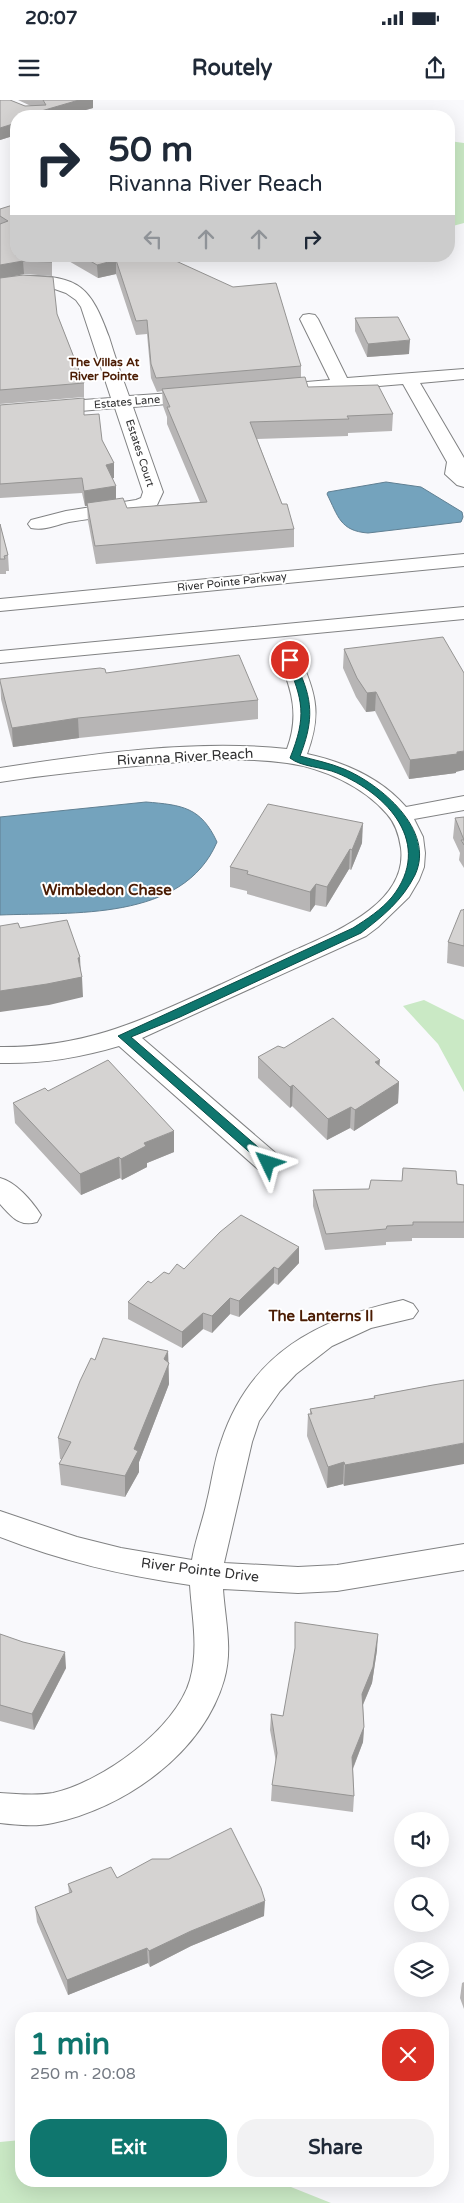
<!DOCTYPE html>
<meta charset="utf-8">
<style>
body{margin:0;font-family:"Varela Round",sans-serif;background:#f2f2f3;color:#1f2937;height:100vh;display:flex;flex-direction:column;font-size:19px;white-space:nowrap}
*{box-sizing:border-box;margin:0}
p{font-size:16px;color:#747a83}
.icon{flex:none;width:28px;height:28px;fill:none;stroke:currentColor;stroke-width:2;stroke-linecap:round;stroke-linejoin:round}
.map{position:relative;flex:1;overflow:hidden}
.drawer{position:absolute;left:15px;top:1912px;width:434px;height:175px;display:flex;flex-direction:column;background:#fff;border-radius:20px;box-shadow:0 5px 20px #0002}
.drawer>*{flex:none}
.top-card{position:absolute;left:10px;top:10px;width:445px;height:152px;border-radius:20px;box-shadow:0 5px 20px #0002;background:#fff;color:#1f2937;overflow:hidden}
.tools{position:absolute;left:394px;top:1712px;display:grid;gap:10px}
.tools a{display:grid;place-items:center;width:55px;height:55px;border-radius:50%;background:#fff;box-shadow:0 5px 20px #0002;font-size:25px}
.pin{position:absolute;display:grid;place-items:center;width:42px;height:42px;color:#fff;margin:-21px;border:2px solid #fff;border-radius:50%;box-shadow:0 1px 5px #0007}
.me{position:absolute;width:55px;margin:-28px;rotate:311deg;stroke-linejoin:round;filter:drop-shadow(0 0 4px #0008)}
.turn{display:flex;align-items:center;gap:18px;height:105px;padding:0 15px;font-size:22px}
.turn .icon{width:65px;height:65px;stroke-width:2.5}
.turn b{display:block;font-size:35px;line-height:42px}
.lanes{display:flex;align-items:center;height:48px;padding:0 15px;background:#0003;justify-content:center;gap:25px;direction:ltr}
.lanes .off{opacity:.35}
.round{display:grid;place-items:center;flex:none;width:52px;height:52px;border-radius:20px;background:#f2f2f3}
.overview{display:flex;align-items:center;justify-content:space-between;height:85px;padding:0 15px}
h1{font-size:30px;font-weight:700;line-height:38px;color:#0f766e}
.action{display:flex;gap:10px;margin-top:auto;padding:10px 15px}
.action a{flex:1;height:58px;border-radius:20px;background:#0f766e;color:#fff;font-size:20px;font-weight:700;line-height:58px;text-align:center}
.action a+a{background:#f2f2f3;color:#1f2937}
.status{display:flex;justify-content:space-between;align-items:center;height:35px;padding:0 25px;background:#fff;direction:ltr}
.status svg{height:14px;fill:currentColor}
header{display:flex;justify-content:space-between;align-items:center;height:65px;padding:0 15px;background:#fff;font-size:22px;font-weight:700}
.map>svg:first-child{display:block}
.green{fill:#cae9c5}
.water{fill:#74a3bd;stroke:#608093}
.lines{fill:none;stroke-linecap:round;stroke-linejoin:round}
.minor-casing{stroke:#818283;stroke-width:2}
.minor{fill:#fff;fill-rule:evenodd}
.wall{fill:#b7b5b5}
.shaded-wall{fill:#959493}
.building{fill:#d5d3d2;stroke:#959493}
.route{fill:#0f766e;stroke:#0a4d48}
.labels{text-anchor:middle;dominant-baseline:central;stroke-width:4;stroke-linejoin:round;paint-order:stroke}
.far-street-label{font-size:11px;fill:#303031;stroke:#fff}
.far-neighbourhood-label{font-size:12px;font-weight:bold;fill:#4b1c03;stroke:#fff}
.street-label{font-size:14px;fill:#303031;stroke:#fff}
.neighbourhood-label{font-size:15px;font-weight:bold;fill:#4b1c03;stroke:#fff}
</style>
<div class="status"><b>20:07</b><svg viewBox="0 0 49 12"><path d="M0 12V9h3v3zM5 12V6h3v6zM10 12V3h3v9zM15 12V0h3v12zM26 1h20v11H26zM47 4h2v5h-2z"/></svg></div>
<header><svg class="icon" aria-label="menu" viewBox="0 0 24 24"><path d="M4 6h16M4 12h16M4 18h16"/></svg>Routely<svg class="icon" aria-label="share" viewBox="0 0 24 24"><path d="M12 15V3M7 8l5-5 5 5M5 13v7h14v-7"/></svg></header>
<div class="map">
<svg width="464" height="2103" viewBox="0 0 464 2103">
<rect width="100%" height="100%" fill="#f9f9fc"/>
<g class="green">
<polygon points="449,41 464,43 464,123 449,127"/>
<polygon points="424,900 464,920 464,992 438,944 403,906"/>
<polygon points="21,2040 21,2081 276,2081 331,2103 0,2103 0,2042"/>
</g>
<g class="water">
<path d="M386 382 421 387 462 412 463 417 461 422 368 433C340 431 338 416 327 394L328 392Z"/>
<path d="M146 702C182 705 201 707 217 742 183 822 72 812 0 815V717Z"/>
</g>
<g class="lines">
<g class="minor-casing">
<g id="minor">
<path d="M24 176C80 175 91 188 109 237 115 257 122 277 129 296L201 291 207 292 210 296 207 300 201 301 133 307 163 392 157 405C130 416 98 417 69 422 56 425 44 431 31 428L28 424 31 420 66 411 136 400 141 398 143 392 115 308 0 318V306L111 298 81 207 76 200 66 193 49 187H24L0 190V180Z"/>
<polygon points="309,214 315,215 318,219 347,278 464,269 464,279 420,283 464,358 464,387 457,385 445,374 447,362 403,284 271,295 265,294 262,290 265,286 271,285 330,280 300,219 303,215"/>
<polygon points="464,454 464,466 0,511 0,499"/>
<polygon points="464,507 464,519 0,563 0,551"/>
<path d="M290 554 298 555 301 560C317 596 321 616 307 654 344 662 381 678 406 707L464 696V710L414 719 423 737 425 753 424 767 419 780 409 797 378 827 366 836 142 938 279 1056 283 1063 279 1070 269 1072 259 1070 119 946C79 958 42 964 0 963V947C88 948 144 919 222 884 245 873 269 862 293 851 333 833 408 804 401 748 399 735 396 724 387 714 363 686 323 668 287 663 237 656 187 661 136 666 91 670 45 675 0 682V668C91 654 195 639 287 649 299 617 293 591 279 560L282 555Z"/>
<path d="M0 1078C16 1082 32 1101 41 1115L37 1122C19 1127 12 1117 0 1104Z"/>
<path d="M403 1200 413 1204 418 1211 413 1218 371 1228 332 1246 296 1274 280 1291 259 1321 252 1342 224 1463 298 1467 337 1465 464 1444V1470L337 1491 298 1493 223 1489C225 1520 233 1549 224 1580 203 1653 125 1708 53 1723 36 1727 17 1725 0 1723V1693C17 1694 36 1696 53 1693 102 1682 176 1629 190 1580 199 1548 192 1517 190 1485 125 1476 61 1461 0 1437V1411L77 1437 121 1448 192 1460C195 1440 203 1421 207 1401 212 1381 214 1361 221 1342 250 1253 318 1219 403 1200Z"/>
</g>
</g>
<use href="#minor" class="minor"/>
</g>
<g class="wall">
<polygon points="0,0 10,0 25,6 31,6 18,0 93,0 93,8 64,16 16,16 16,35 0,40"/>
<polygon points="0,109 52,162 52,176 24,174 7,177 57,214 84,283 84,297 0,304"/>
<polygon points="60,156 165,156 301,266 301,278 308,287 393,314 392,331 348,333 348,336 257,339 282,404 294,429 294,447 96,464 88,421 87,406 85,406 82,393 0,398 0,305 85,315 102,340 114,363 114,378 112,378 116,399 127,408 200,402 167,324 167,317 163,306 162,291 157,292 151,278 147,234 136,235 116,174 98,178"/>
<polygon points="355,218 409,254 367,257 355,231"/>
<polygon points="0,424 8,455 9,471 6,471 6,474 0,474"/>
<polygon points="344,549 456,672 456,673 409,679 375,611 366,612 356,597 343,568"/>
<polygon points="106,573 258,600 258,619 79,638 13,647 1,599 0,579"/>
<polygon points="464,717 464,768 459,760 460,753 453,738 455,718"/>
<polygon points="362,743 351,770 349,769 326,807 315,805 310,812 247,794 247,791 230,787 230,767"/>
<polygon points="464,809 464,867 447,863 448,842"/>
<polygon points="284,948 379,966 399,982 398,1003 354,1031 350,1028 327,1040 292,1006 290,1008 258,978 258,957"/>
<polygon points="48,991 174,1052 147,1063 147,1067 122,1080 120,1078 81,1095 15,1023 13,1003"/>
<polygon points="403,1068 457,1084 464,1085 464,1138 412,1138 412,1141 386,1142 386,1145 325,1150 313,1106 313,1090 369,1089 402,1081"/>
<polygon points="299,1163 278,1185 274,1183 239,1217 230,1214 212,1233 203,1229 182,1248 128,1219 128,1202 169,1174 184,1169"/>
<polygon points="168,1251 169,1284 139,1362 139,1372 125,1397 61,1385 59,1364 62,1359 60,1359 58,1338 95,1260"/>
<polygon points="433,1285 344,1386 343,1384 327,1388 307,1336 308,1314 310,1314 310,1309 374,1298 374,1296"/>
<polygon points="295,1522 377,1550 372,1583 363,1605 364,1627 363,1642 353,1669 354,1696 353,1712 271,1701 272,1685 276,1662 270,1630 271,1614 283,1616 295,1552"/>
<polygon points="0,1534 66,1568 34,1630 0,1621"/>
<polygon points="117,1778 264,1816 191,1846 150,1867 148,1863 68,1895 37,1822 35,1807 69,1793 68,1784"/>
<polygon points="464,1882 464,1909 460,1898 462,1883"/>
</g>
<g class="shaded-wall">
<polygon points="79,0 93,0 93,8 64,16 32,16 31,14"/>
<polygon points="16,23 16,35 0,40 0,28"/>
<polygon points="116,160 116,174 98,178 97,165"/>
<polygon points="23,161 24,174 0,179 0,165"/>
<polygon points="410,240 409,254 367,257 368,244"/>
<polygon points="114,363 114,378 107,380 106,365"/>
<polygon points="116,386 116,401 85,406 84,391"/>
<polygon points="376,592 375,611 366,612 367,593"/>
<polygon points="78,618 79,638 13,647 12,628"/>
<polygon points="464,651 464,670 456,672 456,673 409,679 410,660"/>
<polygon points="363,723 362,743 351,770 352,750"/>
<polygon points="350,749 349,769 326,807 327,787"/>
<polygon points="316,784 315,805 310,812 310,792"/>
<polygon points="80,857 81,877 82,877 83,897 49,905 0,912 0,891"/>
<polygon points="380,960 378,980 375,962"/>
<polygon points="399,982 398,1003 354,1031 355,1010"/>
<polygon points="293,985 292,1006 290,1008 290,987"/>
<polygon points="351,1007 350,1028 327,1040 328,1019"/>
<polygon points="174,1031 174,1052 147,1063 147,1067 122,1080 121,1059 144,1043"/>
<polygon points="119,1057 120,1078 81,1095 80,1074"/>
<polygon points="299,1147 299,1163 278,1185 278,1169"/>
<polygon points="274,1167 274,1183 239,1217 239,1201"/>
<polygon points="230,1198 230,1214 212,1233 212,1216"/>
<polygon points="203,1213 203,1229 182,1248 182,1232"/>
<polygon points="168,1251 169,1284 139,1362 139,1372 125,1397 125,1376 164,1259"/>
<polygon points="464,1343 464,1364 344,1386 345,1365"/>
<polygon points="344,1362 343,1384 327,1388 328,1367"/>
<polygon points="378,1534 377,1550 372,1583 361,1609 362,1594"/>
<polygon points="65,1552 66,1568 34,1630 32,1614"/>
<polygon points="364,1627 363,1642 351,1673 352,1657"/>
<polygon points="265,1801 264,1816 191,1846 150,1867 149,1851 191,1831"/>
<polygon points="147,1848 148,1863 68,1895 67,1880"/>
</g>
<g class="building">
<polygon points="0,0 10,0 25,6 46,5 43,0 79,0 31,14 37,16 16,16 16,23 0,28"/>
<polygon points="16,104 16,156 51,156 52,162 23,161 0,165 0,124 8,121 0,116 0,109"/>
<polygon points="82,156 165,156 233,187 276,183 301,266 156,278 151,264 147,220 136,221 116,160 97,165"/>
<polygon points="23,175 53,177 57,214 84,283 0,290 0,178"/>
<polygon points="398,217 410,240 368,244 355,218"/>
<polygon points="305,277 308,287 378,285 393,314 347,316 349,319 250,322 282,404 287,404 294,429 95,446 87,403 123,398 127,408 207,402 167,307 170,307 162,289"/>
<polygon points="84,298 84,315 99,314 102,340 114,363 106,365 116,386 84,391 82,378 0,384 0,305"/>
<polygon points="0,424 8,455 4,456 5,459 0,459"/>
<polygon points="443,537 464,573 464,651 457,652 457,654 410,660 376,592 367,593 357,578 344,549"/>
<polygon points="239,555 258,600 78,618 12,628 0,581 0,579 100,568 105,569 106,573"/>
<polygon points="268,704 363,723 352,750 350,749 327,787 316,784 310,792 247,774 248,771 230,767"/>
<polygon points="464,717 464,740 455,718"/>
<polygon points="461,740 464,740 464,745"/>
<polygon points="464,809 464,846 448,842 461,810 463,810"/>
<polygon points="67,820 80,857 78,858 82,877 47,884 0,891 0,826 18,823 20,828"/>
<polygon points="333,918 380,960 375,962 399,982 355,1010 351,1007 328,1019 293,985 290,987 258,957 278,946 284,948"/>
<polygon points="108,960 174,1031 144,1043 146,1046 121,1059 119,1057 80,1074 13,1003 45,988 48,991"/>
<polygon points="403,1068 456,1071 457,1084 464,1085 464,1122 413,1122 413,1125 387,1126 386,1129 326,1134 313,1090 369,1089 371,1080 402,1081"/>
<polygon points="241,1115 299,1147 278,1169 274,1167 239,1201 230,1198 212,1216 203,1213 182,1232 128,1202 148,1181 151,1183 164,1172 169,1174 177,1164 184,1169 220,1132"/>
<polygon points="103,1238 168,1251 164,1259 169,1263 134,1349 138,1351 125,1376 59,1364 71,1342 58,1338 80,1281 91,1258 95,1260"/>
<polygon points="464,1280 464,1343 345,1365 344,1362 328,1367 308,1314 312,1314 310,1309 375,1298 374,1296 433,1285"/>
<polygon points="295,1522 378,1534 373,1567 362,1594 364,1627 352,1657 354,1696 272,1685 277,1653 271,1614 283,1616 295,1548"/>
<polygon points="0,1534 23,1542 65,1552 32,1614 0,1605"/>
<polygon points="231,1728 261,1788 265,1801 191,1831 149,1851 147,1848 67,1880 35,1807 72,1792 68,1784 111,1767 117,1778 152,1759 169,1759"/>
</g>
<path class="route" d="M290 557C296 559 298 567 300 573 314 604 312 625 300 656 314 660 330 663 344 669 380 684 436 730 415 775 402 801 383 816 361 833L180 917 131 937 273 1060 274 1063 268 1067 264 1065 118 936 353 828C367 819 381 810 392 797 434 744 388 694 337 673 323 667 301 667 290 658 307 616 303 600 286 560Z"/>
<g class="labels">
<g class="far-street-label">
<text transform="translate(127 302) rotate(-5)">Estates Lane</text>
<text transform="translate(140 353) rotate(72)">Estates Court</text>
<text transform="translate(232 482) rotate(-6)">River Pointe Parkway</text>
</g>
<g class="far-neighbourhood-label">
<text x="104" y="262">The Villas At<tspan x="104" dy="14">River Pointe</tspan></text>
</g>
<g class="street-label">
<text transform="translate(185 657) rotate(-3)">Rivanna River Reach</text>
<text transform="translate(200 1470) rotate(7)">River Pointe Drive</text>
</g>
<g class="neighbourhood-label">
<text x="107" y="790">Wimbledon Chase</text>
<text x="321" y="1216">The Lanterns II</text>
</g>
</g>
</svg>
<div class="tools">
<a><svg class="icon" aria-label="sound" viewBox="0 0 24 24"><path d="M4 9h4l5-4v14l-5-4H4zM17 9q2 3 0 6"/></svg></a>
<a><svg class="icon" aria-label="search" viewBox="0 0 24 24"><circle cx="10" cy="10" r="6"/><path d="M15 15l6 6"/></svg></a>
<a><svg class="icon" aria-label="layers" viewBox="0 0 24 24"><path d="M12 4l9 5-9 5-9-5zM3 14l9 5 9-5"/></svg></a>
</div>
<div class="pin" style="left:290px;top:560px;background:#d93025"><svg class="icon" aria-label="arrive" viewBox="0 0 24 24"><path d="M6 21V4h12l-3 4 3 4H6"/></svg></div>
<svg class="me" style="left:268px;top:1063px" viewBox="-20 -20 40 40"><path d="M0-17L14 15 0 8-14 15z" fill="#0f766e" stroke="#fff" stroke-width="4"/></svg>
<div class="top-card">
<div class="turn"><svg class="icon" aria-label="right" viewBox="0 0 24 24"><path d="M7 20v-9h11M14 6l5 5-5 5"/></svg><div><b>50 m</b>Rivanna River Reach</div></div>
<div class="lanes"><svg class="icon off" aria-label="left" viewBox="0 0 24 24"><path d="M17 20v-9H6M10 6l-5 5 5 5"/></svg><svg class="icon off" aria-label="ahead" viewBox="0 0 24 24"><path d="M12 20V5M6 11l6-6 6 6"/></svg><svg class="icon off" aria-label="ahead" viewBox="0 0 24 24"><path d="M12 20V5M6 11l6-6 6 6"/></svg><svg class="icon" aria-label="right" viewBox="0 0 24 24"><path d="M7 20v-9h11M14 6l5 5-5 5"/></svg></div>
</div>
<section class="drawer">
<div class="overview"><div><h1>1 min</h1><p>250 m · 20:08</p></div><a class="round" style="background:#d93025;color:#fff"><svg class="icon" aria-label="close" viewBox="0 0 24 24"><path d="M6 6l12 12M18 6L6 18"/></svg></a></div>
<div class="action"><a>Exit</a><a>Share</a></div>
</section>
</div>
